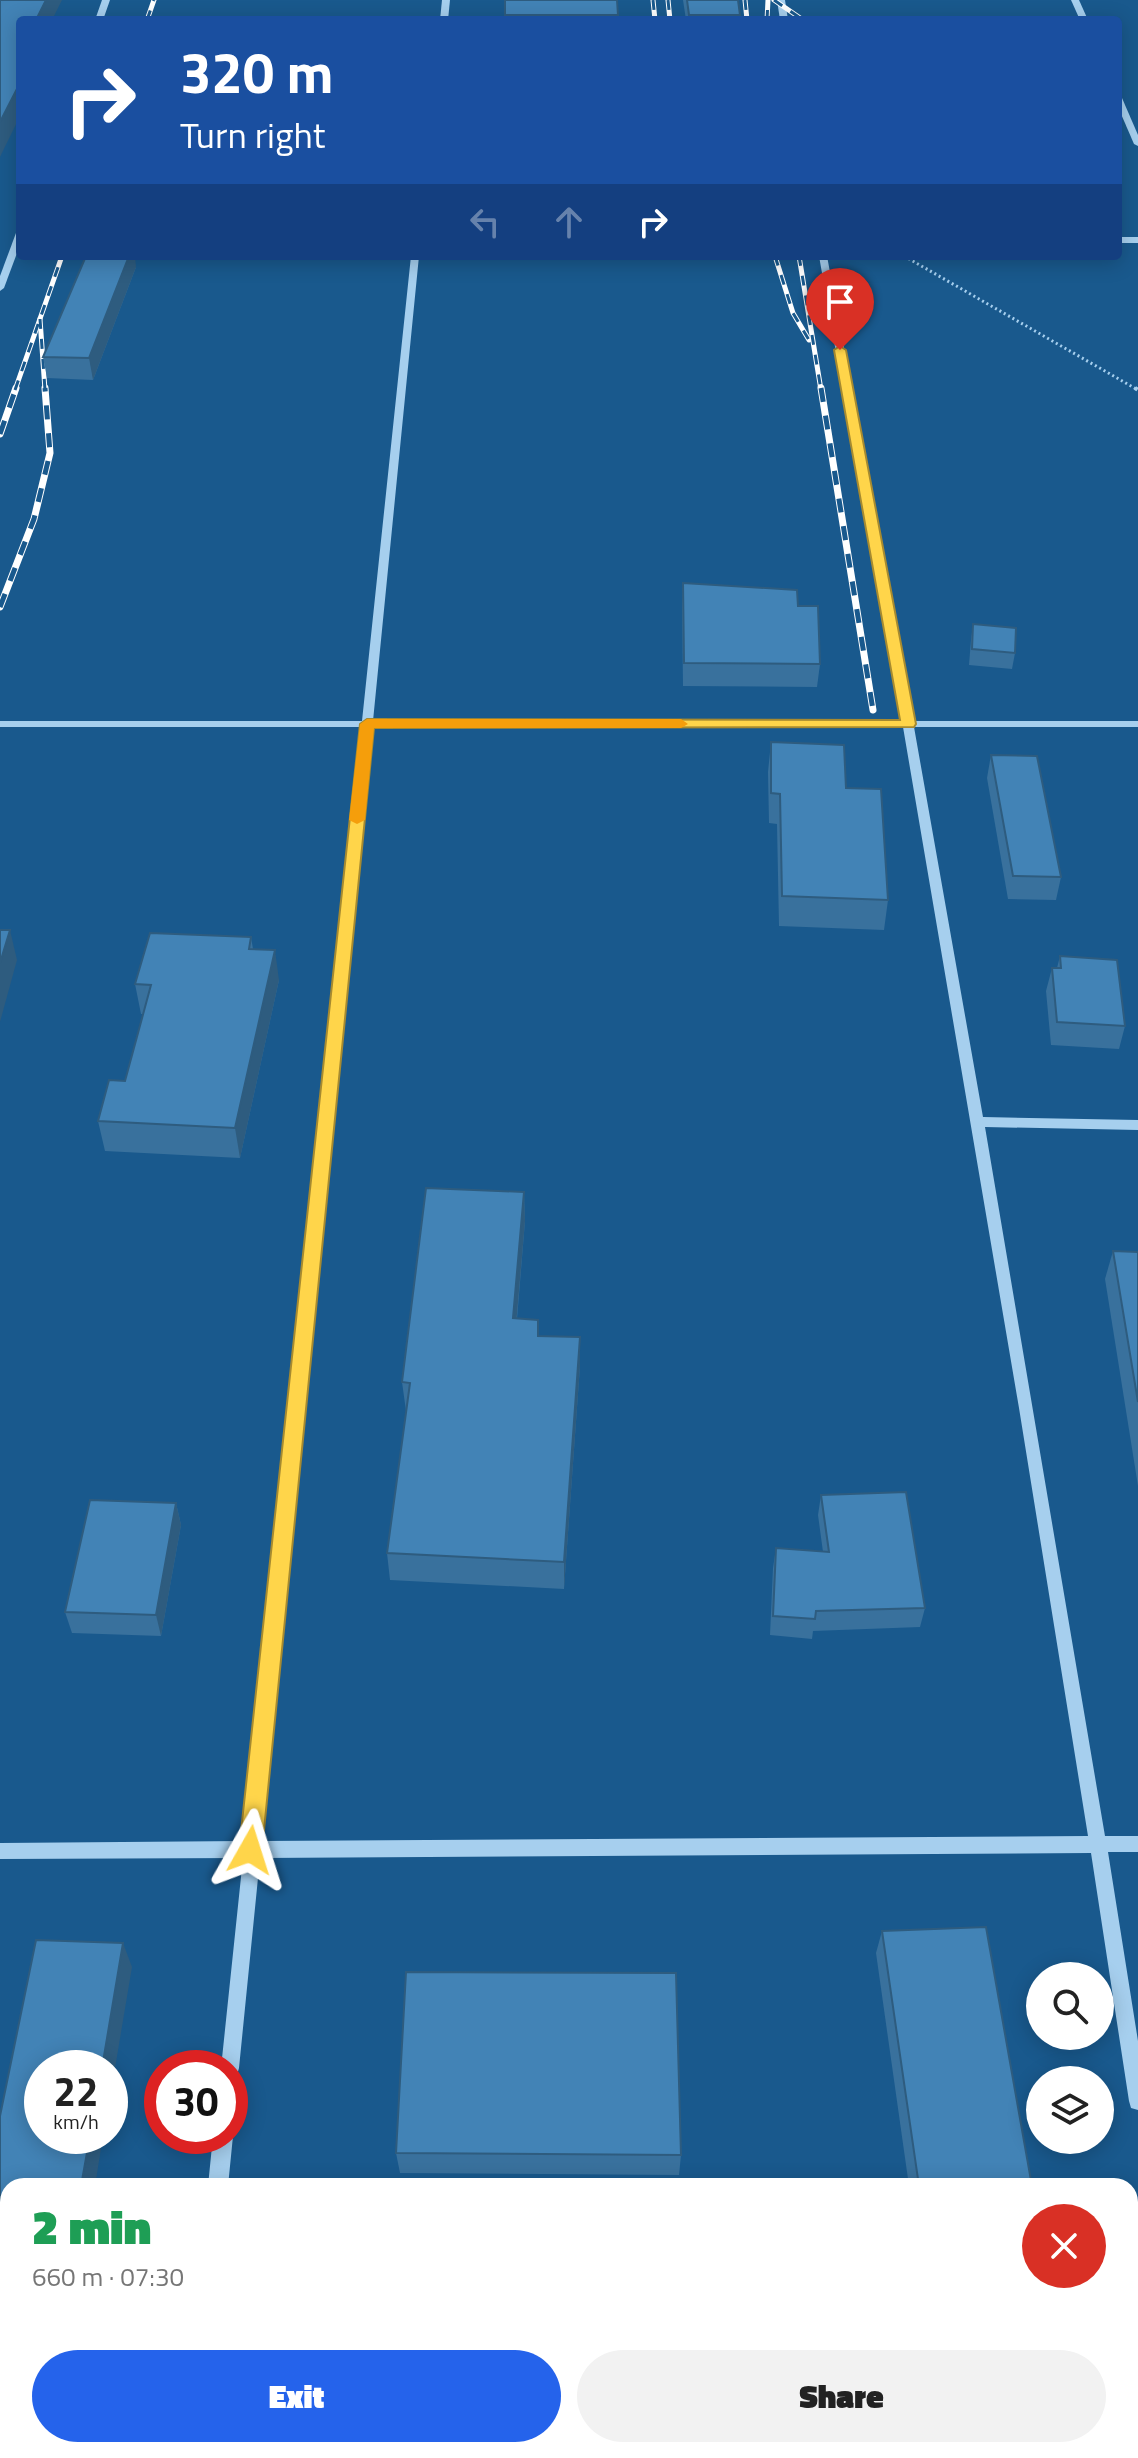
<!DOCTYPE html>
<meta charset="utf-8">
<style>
body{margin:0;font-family:"Titillium Web",sans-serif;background:#f2f2f2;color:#222;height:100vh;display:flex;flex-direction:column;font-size:30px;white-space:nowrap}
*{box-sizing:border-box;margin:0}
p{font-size:26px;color:#767676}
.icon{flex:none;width:44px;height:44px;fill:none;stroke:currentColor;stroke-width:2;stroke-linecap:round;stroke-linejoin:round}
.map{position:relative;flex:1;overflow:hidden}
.side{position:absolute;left:0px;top:2178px;width:1138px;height:280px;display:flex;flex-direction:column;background:#fff;border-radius:24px 24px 0 0;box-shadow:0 4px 20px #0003}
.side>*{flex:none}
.guide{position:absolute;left:16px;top:16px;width:1106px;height:244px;border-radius:8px;box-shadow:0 4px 20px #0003;background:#1a4fa0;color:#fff;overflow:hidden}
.fabs{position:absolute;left:1026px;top:1962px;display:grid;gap:16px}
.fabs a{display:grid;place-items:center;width:88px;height:88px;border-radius:50%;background:#fff;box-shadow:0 4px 20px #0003;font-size:40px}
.speed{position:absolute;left:24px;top:2050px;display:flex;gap:16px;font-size:40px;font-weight:700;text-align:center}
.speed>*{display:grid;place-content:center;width:104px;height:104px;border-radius:50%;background:#fff;box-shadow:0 4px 20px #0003;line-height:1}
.speed small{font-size:20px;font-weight:400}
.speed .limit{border:12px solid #d22;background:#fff;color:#111}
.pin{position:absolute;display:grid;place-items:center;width:68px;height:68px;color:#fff;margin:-82px -34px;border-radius:50% 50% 50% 0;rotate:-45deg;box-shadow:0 0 8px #0007}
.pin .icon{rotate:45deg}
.me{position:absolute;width:88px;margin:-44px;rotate:6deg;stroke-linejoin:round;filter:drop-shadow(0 0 6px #0008)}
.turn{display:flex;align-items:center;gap:28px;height:168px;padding:0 32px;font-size:36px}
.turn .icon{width:104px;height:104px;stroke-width:2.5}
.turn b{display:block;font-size:56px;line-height:68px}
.lanes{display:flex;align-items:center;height:76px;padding:0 32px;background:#0003;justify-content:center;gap:40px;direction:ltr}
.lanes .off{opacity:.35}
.round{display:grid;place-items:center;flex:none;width:84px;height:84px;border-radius:42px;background:#f2f2f2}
.overview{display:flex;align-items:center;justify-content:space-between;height:136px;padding:0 32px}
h1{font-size:48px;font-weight:800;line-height:60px;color:#1e9e55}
.action{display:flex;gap:16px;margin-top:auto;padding:16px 32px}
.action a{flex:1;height:92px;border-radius:48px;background:#2563eb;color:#fff;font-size:32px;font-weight:800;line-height:92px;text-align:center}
.action a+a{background:#f2f2f2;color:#222}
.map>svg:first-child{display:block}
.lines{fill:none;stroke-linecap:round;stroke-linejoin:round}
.path-far1{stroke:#a6cfee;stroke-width:3;stroke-dasharray:2 3;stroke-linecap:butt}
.path{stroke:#a6cfee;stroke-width:4;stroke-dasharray:3 5;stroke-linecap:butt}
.minor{fill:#a6cfee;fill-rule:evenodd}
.rail-far1-casing{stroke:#fff;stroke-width:5}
.rail-casing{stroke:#fff;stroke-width:7}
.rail-far1{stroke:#19598d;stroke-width:3;stroke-dasharray:10;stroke-linecap:butt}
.rail{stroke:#19598d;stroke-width:5;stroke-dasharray:14;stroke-linecap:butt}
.wall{fill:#39719d}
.shaded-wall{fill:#2e5c7f}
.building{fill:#4283b6;stroke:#2e5c7f;stroke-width:2}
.route{fill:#ffd54a;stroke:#a68a30;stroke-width:2}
.slow{fill:#f59e0b}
</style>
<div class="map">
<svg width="1138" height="2458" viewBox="0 0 1138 2458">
<rect width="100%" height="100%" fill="#19598d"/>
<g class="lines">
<polyline class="path-far1" points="904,256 1138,390"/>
<polyline class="path" points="1135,388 1138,390"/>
<g class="minor">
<polygon points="102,0 110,0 103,20 95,20"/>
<polygon points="442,0 450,0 448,20 440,20"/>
<polygon points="777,0 785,0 788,20 780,20"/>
<polygon points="1071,0 1079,0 1088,20 1080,20"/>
<polygon points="1118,96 1122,98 1138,135 1138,146 1134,144 1118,107"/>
<polygon points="20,230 20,245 4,288 0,291 0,276 16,233"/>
<rect x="1118" y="237" width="20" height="6"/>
<path d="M411 256H419L373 721H901L819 256H827L913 721H1138V727H914L983 1117 1138 1120V1130L985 1127 1105 1836H1138V1852H1108L1138 2041V2110L1131 2108 1129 2101 1091 1853 260 1858 239 2068 237 2075 230 2077V2068H221L243 1858 0 1859V1843L244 1841 361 727H0V721H362ZM372 727H903L1019 1408 1088 1836 262 1841Z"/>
<polygon points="230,2130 233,2136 228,2186 208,2186 213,2136 230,2136"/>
<polygon points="183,2450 203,2450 202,2458 182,2458"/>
</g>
<g class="rail-far1-casing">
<g id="rail-far1">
<polyline points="653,0 655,20"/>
<polyline points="668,0 670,20"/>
<polyline points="745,0 747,20"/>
<polyline points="774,0 803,20"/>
<polyline points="147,20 154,0"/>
<polyline points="767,20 768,0"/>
<polyline points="775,256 793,313 809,340"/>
<polyline points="799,256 821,390"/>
<polyline points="40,319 45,390"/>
<polyline points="15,390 62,256"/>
</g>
</g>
<g class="rail-casing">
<g id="rail">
<polyline points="821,388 873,710"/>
<polyline points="0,434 16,388"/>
<polyline points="0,607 34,519 50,453 45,388"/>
</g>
</g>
<use href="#rail-far1" class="rail-far1"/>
<use href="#rail" class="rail"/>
</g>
<g class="wall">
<polygon points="505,0 617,0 618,20 505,20"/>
<polygon points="683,0 738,0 740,20 686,20"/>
<polygon points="136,267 93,380 47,378 43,357"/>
<polygon points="683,583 798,606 820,664 817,687 683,686 682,606"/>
<polygon points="973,624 1015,653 1012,669 969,665 971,640"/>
<polygon points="771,742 846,788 888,900 884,930 779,926 777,824 769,823 768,772"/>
<polygon points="991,755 1061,877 1056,900 1008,899 987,778"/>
<polygon points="251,937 253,949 279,980 240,1158 105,1151 98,1121 125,1081 143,1014 141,1014 135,984"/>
<polygon points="1060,956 1125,1026 1119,1049 1051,1045 1046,991 1052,968 1057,968"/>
<polygon points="524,1192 525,1221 517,1319 538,1320 539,1336 580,1337 580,1366 564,1589 390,1580 387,1553 406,1411 402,1382"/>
<polygon points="1113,1251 1138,1252 1138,1486 1105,1279"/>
<polygon points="821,1495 925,1608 920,1627 813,1631 812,1639 770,1635 773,1568 776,1548 823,1552 818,1515"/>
<polygon points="176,1503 181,1525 161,1636 72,1633 65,1612"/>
<polygon points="882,1931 1032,2186 909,2186 876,1953"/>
<polygon points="396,2153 681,2155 679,2175 400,2173"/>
<polygon points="925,2450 1084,2450 1085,2458 926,2458"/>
</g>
<g class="shaded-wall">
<polygon points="46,0 62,0 52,20 36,20"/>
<polygon points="20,83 20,116 0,157 0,122"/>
<polygon points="129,256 135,256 136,267 93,380 89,358"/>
<polygon points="10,930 17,960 0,1022 0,963"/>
<polygon points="275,950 279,980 240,1158 235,1128"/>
<polygon points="524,1192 525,1221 514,1348 513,1318"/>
<polygon points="580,1337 580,1366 564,1589 564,1562"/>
<polygon points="176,1503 181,1525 161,1636 156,1615"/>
<polygon points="123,1943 132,1967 110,2098 110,2068 102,2068"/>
<polygon points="90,2136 103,2136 95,2186 81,2186"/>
<polygon points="34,2450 50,2450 48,2458 33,2458"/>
</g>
<g class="building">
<polygon points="0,0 46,0 36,20 20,20 20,83 0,122"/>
<polygon points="505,0 617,0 618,15 505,15"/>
<polygon points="687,0 738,0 740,15 689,15"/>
<polygon points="86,256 129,256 89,358 43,357"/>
<polygon points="683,583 797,590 798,606 818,606 820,664 684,663"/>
<polygon points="973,624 1016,628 1015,653 972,649"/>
<polygon points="771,742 844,745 846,788 881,789 888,900 782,896 780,794 771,793"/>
<polygon points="991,755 1037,756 1061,877 1013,876"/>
<polygon points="0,930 10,930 0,963"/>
<polygon points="150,933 251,937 249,949 275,950 235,1128 98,1121 109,1080 125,1081 151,985 135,984"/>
<polygon points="1060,956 1117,960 1125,1026 1057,1022 1052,968 1061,968"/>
<polygon points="426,1188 524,1192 513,1318 538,1320 538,1336 580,1337 564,1562 387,1553 410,1383 402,1382"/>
<polygon points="1113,1251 1138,1252 1138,1402"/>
<polygon points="906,1492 925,1608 816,1611 815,1619 773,1616 776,1548 829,1552 821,1495"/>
<polygon points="90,1500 176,1503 156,1615 65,1612"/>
<polygon points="986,1927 1032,2186 919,2186 882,1931"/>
<polygon points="36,1940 123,1943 102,2068 42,2068 42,2136 90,2136 81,2186 8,2186 8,2450 34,2450 33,2458 0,2458 0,2116"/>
<polygon points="406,1972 676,1973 681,2155 396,2153"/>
<polygon points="935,2450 1084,2450 1085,2458 936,2458"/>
</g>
<polygon class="route" points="840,346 846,350 916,724 914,727 374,728 262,1850 258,1857 250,1860 242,1857 239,1850 360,724 367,719 900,720 834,350"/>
<polygon class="slow" points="367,719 681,719 688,724 681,728 374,728 365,820 357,824 349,820 360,724"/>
</svg>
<div class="fabs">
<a><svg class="icon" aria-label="search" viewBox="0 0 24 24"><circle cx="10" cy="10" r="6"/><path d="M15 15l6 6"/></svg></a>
<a><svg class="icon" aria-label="layers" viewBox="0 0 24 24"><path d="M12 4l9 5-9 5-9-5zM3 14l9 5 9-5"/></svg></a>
</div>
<div class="speed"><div>22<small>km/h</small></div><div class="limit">30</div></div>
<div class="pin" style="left:840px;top:350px;background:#d93025"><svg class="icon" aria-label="arrive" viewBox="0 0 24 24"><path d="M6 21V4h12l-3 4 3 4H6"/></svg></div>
<svg class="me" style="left:250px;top:1850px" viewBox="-20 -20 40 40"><path d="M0-17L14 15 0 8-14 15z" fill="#ffd54a" stroke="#fff" stroke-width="4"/></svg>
<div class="guide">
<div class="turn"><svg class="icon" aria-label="right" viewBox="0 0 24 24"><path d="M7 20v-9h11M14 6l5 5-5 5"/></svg><div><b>320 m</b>Turn right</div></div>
<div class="lanes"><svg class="icon off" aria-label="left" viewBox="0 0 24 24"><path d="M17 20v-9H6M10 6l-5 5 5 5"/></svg><svg class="icon off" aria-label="ahead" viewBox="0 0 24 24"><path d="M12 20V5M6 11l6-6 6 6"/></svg><svg class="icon" aria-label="right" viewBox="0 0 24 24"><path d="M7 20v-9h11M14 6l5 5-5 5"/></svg></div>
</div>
<section class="side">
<div class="overview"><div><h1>2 min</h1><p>660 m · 07:30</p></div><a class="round" style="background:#d93025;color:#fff"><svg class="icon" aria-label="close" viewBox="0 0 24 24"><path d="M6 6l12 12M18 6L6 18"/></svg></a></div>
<div class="action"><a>Exit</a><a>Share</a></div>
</section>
</div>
